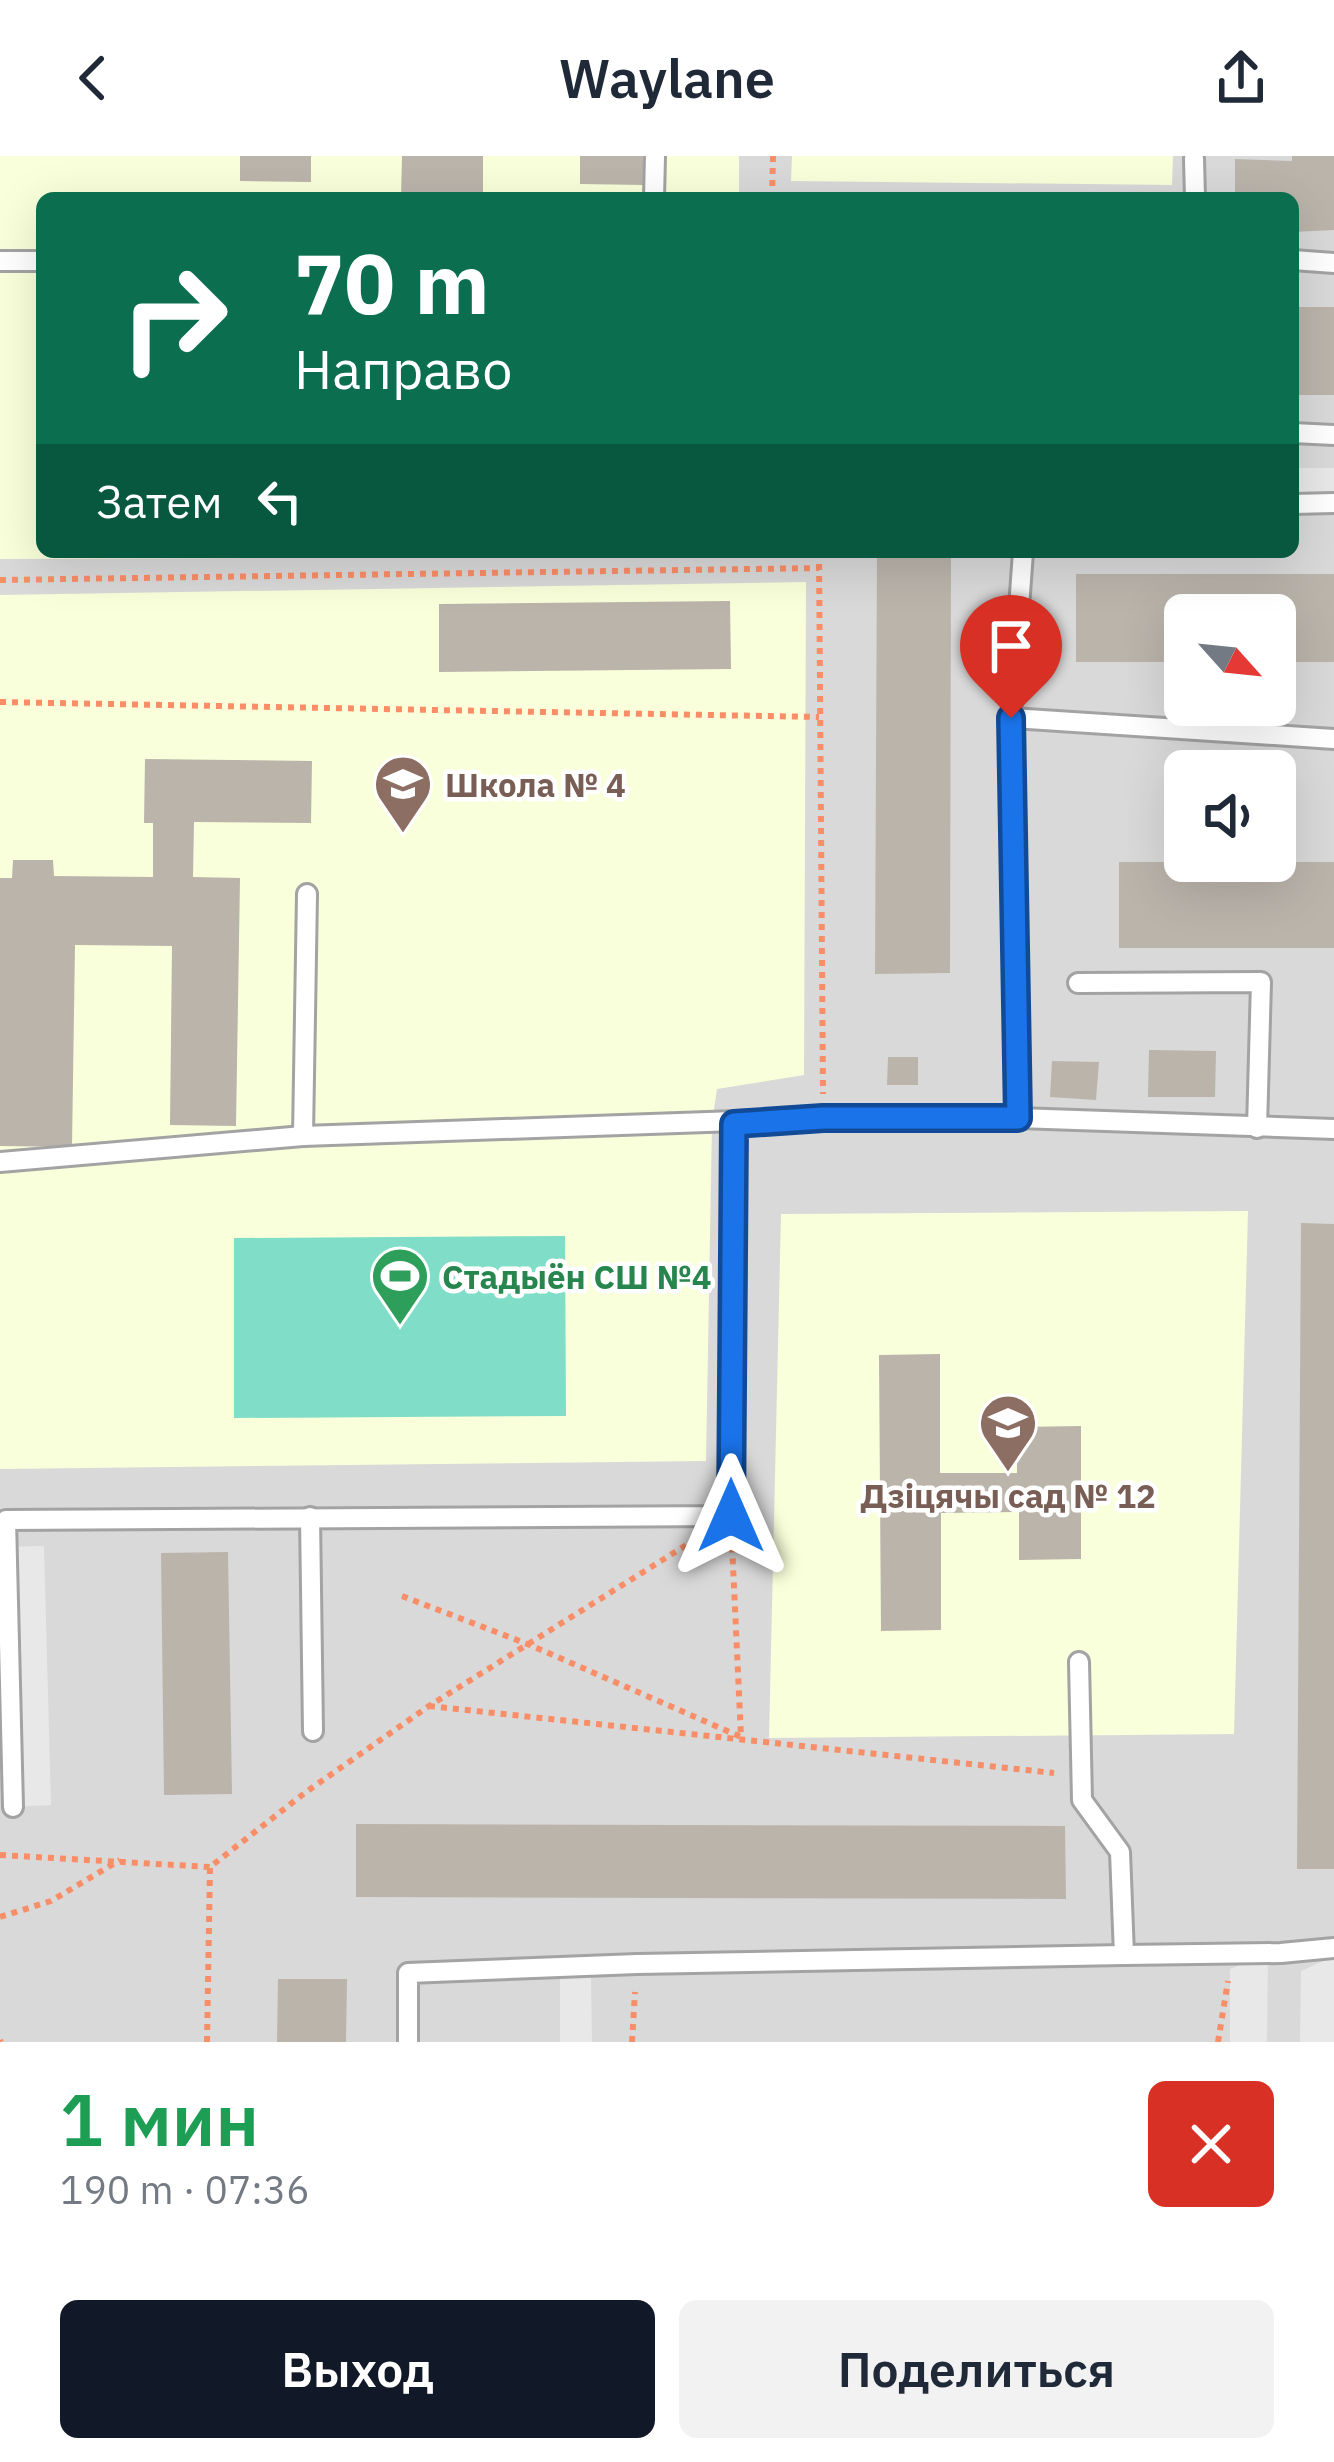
<!DOCTYPE html>
<html lang="ru">
<meta charset="utf-8">
<style>
body{margin:0;font-family:"IBM Plex Sans",sans-serif;background:#f2f2f3;color:#1f2937;height:100vh;display:flex;flex-direction:column;font-size:45px;white-space:nowrap}
*{box-sizing:border-box;margin:0}
p{font-size:39px;color:#747a83}
.icon{flex:none;width:66px;height:66px;fill:none;stroke:currentColor;stroke-width:2;stroke-linecap:round;stroke-linejoin:round}
.map{position:relative;height:1886px;overflow:hidden}
.drawer{display:flex;flex-direction:column;background:#fff;flex:1}
.drawer>*{flex:none}
.guide{position:absolute;left:36px;top:36px;width:1263px;height:366px;border-radius:18px;box-shadow:0 12px 48px #0002;background:#0b6e4f;color:#fff;overflow:hidden}
.needle{width:78px;rotate:117deg}
.buttons{position:absolute;left:1164px;top:438px;display:grid;gap:24px}
.buttons a{display:grid;place-items:center;width:132px;height:132px;border-radius:18px;background:#fff;box-shadow:0 12px 48px #0002;font-size:60px}
.pin{position:absolute;display:grid;place-items:center;width:102px;height:102px;color:#fff;margin:-123px -51px;border-radius:50% 50% 50% 0;rotate:-45deg;box-shadow:0 0 12px #0007}
.pin .icon{rotate:45deg}
.me{position:absolute;width:132px;margin:-66px;rotate:0deg;stroke-linejoin:round;filter:drop-shadow(0 0 9px #0008)}
.turn{display:flex;align-items:center;gap:42px;height:252px;padding:0 60px;font-size:54px}
.turn .icon{width:156px;height:156px;stroke-width:2.5}
.turn b{display:block;font-size:84px;line-height:102px}
.then{display:flex;align-items:center;height:114px;padding:0 60px;background:#0003;gap:24px;font-size:45px}
.round{display:grid;place-items:center;flex:none;width:126px;height:126px;border-radius:18px;background:#f2f2f3}
.summary{display:flex;align-items:center;justify-content:space-between;height:204px;padding:0 60px}
h1{font-size:72px;font-weight:600;line-height:90px;color:#1e9e55}
.action{display:flex;gap:24px;margin-top:auto;padding:24px 60px}
.action a{flex:1;height:138px;border-radius:18px;background:#111827;color:#fff;font-size:48px;font-weight:600;line-height:138px;text-align:center}
.action a+a{background:#f2f2f3;color:#1f2937}
header{display:flex;justify-content:space-between;align-items:center;height:156px;padding:0 60px;background:#fff;font-size:54px;font-weight:600}
.map>svg:first-child{display:block}
.residential{fill:#dad9d9;fill-rule:evenodd}
.education{fill:#f9ffda}
.pitch{fill:#80ddc8}
.parking{fill:#e8e8e8}
.building{fill:#bab4ab}
.lines{fill:none;stroke-linecap:round;stroke-linejoin:round}
.service-casing{stroke:#a3a3a3;stroke-width:24}
.path{stroke:#f88e68;stroke-width:6;stroke-dasharray:6 6;stroke-linecap:butt}
.service{stroke:#fff;stroke-width:18}
.route-casing{stroke:#114b97;stroke-width:30}
.route{stroke:#1a73e8;stroke-width:21}
.labels{text-anchor:middle;dominant-baseline:central;stroke-width:9;stroke-linejoin:round;paint-order:stroke}
.education-label{font-size:33px;font-weight:bold;fill:#785e54;stroke:#fff;text-anchor:start}
.leisure-label{font-size:33px;font-weight:bold;fill:#27864d;stroke:#fff;text-anchor:start}
</style>
<header><svg class="icon" aria-label="back" viewBox="0 0 24 24"><path d="M15 5l-7 7 7 7"/></svg>Waylane<svg class="icon" aria-label="share" viewBox="0 0 24 24"><path d="M12 15V3M7 8l5-5 5 5M5 13v7h14v-7"/></svg></header>
<div class="map">
<svg width="1334" height="1886" viewBox="0 0 1334 1886">
<rect width="100%" height="100%" fill="#eeece2"/>
<path class="residential" d="M0 0H1334V1886H0ZM42 42H1293V396H42ZM1185 459H1275V549H1185ZM1185 615H1275V705H1185Z"/>
<g class="education">
<polygon points="0,0 739,0 739,42 42,42 42,396 806,396 806,400 0,403"/>
<polygon points="792,0 1173,0 1172,29 791,25"/>
<polygon points="806,426 804,919 717,933 712,967 706,1305 0,1313 0,439"/>
<polygon points="1248,1055 1234,1578 769,1582 781,1058"/>
</g>
<polygon class="pitch" points="565,1080 566,1260 234,1262 234,1082"/>
<g class="parking">
<rect x="1293" y="312" width="41" height="24"/>
<polygon points="44,1390 51,1649 13,1651 6,1391"/>
<polygon points="1268,1797 1267,1886 1230,1886 1230,1813"/>
<polygon points="1334,1800 1334,1886 1300,1886 1301,1815"/>
<polygon points="591,1821 592,1886 560,1886 560,1822"/>
</g>
<g class="building">
<polygon points="240,0 311,0 311,26 240,25"/>
<polygon points="402,0 483,0 483,42 401,42"/>
<polygon points="580,0 646,0 646,29 580,28"/>
<polygon points="1292,0 1334,0 1334,74 1293,76 1293,42 1235,42 1235,3 1292,5"/>
<rect x="1293" y="151" width="41" height="88"/>
<polygon points="877,396 951,396 950,817 875,818"/>
<polygon points="1076,418 1334,418 1334,506 1275,506 1275,459 1185,459 1185,506 1076,506"/>
<polygon points="730,445 731,513 439,516 439,448"/>
<polygon points="145,603 312,605 311,667 194,666 193,721 240,722 236,970 170,969 172,790 75,789 72,991 0,990 0,722 12,722 13,704 53,704 54,720 153,721 153,667 144,667"/>
<rect x="1119" y="706" width="215" height="86"/>
<polygon points="1149,894 1216,895 1215,941 1148,941"/>
<polygon points="888,901 918,901 918,929 887,929"/>
<polygon points="1052,905 1099,906 1096,944 1050,941"/>
<polygon points="1301,1067 1334,1068 1334,1713 1297,1713"/>
<polygon points="940,1198 940,1317 1017,1317 1017,1271 1081,1270 1081,1403 1019,1404 1019,1356 941,1357 941,1474 881,1475 879,1199"/>
<polygon points="228,1396 232,1638 164,1639 161,1397"/>
<polygon points="356,1668 1065,1670 1066,1743 356,1741"/>
<polygon points="278,1823 347,1823 346,1886 277,1886"/>
</g>
<g class="lines">
<g class="service-casing">
<g id="service">
<polyline points="1194,3 1195,42"/>
<polyline points="654,42 655,0"/>
<polyline points="1293,104 1334,107"/>
<polyline points="0,105 42,105"/>
<polyline points="1293,277 1334,279"/>
<polyline points="1293,348 1334,347"/>
<polyline points="1011,562 1334,583"/>
<polyline points="1078,827 1261,826 1257,972"/>
<polyline points="1018,962 1011,562 1023,396"/>
<polyline points="303,980 307,738"/>
<polyline points="0,1006 303,980 823,962 1018,962 1334,973"/>
<polyline points="310,1361 313,1575"/>
<polyline points="13,1651 6,1364 731,1360 734,968"/>
<polyline points="1124,1799 1281,1797 1334,1792"/>
<polyline points="408,1886 408,1817 637,1808 1124,1799 1120,1696 1082,1644 1079,1506"/>
</g>
</g>
<g class="path">
<polyline points="772,42 773,0"/>
<polyline points="819,396 823,938"/>
<polyline points="0,424 819,412"/>
<polyline points="0,546 819,561"/>
<polyline points="402,1440 530,1489 741,1581 732,1388"/>
<polyline points="429,1550 1054,1617"/>
<polyline points="0,1699 210,1711"/>
<polyline points="0,1761 51,1745 120,1704"/>
<polyline points="0,1884 1,1886"/>
<polyline points="207,1886 210,1711 306,1636 429,1550 688,1388"/>
<polyline points="632,1886 635,1836"/>
<polyline points="1218,1886 1228,1825"/>
</g>
<use href="#service" class="service"/>
</g>
<g class="lines">
<g class="route-casing">
<polyline id="route" points="731,1360 734,968 823,962 1018,962 1011,562"/>
</g>
<use href="#route" class="route"/>
</g>
<defs>
<g id="school-pin" transform="scale(3)"><path d="M0 17L-7.5 6A9.5 9.5 0 1 1 7.5 6Z" fill="#8d6e63" stroke="#fff"/><path d="M0-5L7-2L0 1L-7-2ZM-4 1L0 2.5L4 1V4Q0 6-4 4Z" fill="#fff"/></g>
<g id="stadium-pin" transform="scale(3)"><path d="M0 17L-7.5 6A9.5 9.5 0 1 1 7.5 6Z" fill="#2e9e5b" stroke="#fff"/><path d="M0-5a6.5 5 0 1 0 0 10a6.5 5 0 1 0 0-10ZM-3.5-1.8h7v3.6h-7Z" fill="#fff"/></g>
</defs>
<g fill-rule="evenodd">
<use href="#school-pin" x="403" y="628"/>
<use href="#stadium-pin" x="400" y="1120"/>
<use href="#school-pin" x="1008" y="1267"/>
</g>
<g class="labels">
<g class="education-label">
<text x="445" y="628">Школа № 4</text>
<text x="1008" y="1339" text-anchor="middle">Дзіцячы сад № 12</text>
</g>
<g class="leisure-label">
<text x="442" y="1120">Стадыён СШ №4</text>
</g>
</g>
</svg>
<div class="buttons">
<a><svg class="needle" viewBox="-14 -14 28 28"><path d="M0-13l5 13h-10z" fill="#e53935"/><path d="M0 13l5-13h-10z" fill="#747a83"/></svg></a>
<a><svg class="icon" aria-label="sound" viewBox="0 0 24 24"><path d="M4 9h4l5-4v14l-5-4H4zM17 9q2 3 0 6"/></svg></a>
</div>
<div class="pin" style="left:1011px;top:562px;background:#d93025"><svg class="icon" aria-label="arrive" viewBox="0 0 24 24"><path d="M6 21V4h12l-3 4 3 4H6"/></svg></div>
<svg class="me" style="left:731px;top:1360px" viewBox="-20 -20 40 40"><path d="M0-17L14 15 0 8-14 15z" fill="#1a73e8" stroke="#fff" stroke-width="4"/></svg>
<div class="guide">
<div class="turn"><svg class="icon" aria-label="right" viewBox="0 0 24 24"><path d="M7 20v-9h11M14 6l5 5-5 5"/></svg><div><b>70 m</b>Направо</div></div>
<div class="then">Затем<svg class="icon" aria-label="left" viewBox="0 0 24 24"><path d="M17 20v-9H6M10 6l-5 5 5 5"/></svg></div>
</div>
</div>
<section class="drawer">
<div class="summary"><div><h1>1 мин</h1><p>190 m · 07:36</p></div><a class="round" style="background:#d93025;color:#fff"><svg class="icon" aria-label="close" viewBox="0 0 24 24"><path d="M6 6l12 12M18 6L6 18"/></svg></a></div>
<div class="action"><a>Выход</a><a>Поделиться</a></div>
</section>
